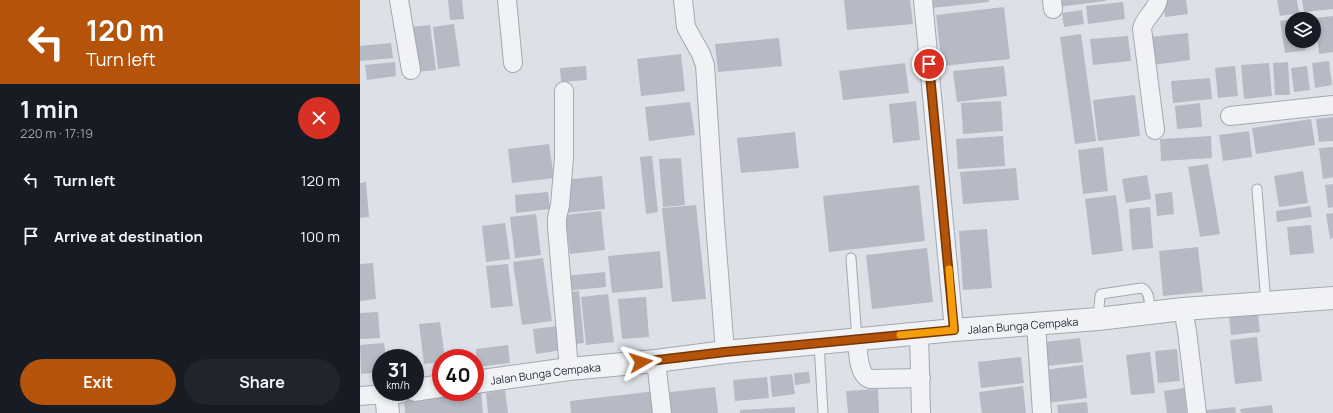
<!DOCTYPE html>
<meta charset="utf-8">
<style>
body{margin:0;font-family:Manrope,sans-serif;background:#20242c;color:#f1f3f6;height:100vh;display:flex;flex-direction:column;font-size:15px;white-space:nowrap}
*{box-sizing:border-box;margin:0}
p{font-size:13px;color:#9ea1a6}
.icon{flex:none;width:22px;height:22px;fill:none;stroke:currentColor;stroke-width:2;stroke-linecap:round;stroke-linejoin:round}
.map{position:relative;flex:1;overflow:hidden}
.panel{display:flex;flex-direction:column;background:#171b24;width:360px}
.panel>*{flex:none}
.banner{background:#b45309;color:#fff;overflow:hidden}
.fabs{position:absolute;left:925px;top:12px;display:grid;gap:8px}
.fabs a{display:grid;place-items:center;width:36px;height:36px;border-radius:50%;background:#171b24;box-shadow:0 2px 6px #0003;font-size:20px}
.speed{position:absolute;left:12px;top:349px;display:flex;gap:8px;font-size:20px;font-weight:700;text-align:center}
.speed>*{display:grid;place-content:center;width:52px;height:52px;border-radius:50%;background:#171b24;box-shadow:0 2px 6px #0003;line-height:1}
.speed small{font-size:10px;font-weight:400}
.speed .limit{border:6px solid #d22;background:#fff;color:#111}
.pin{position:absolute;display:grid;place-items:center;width:34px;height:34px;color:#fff;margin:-17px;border:2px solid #fff;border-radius:50%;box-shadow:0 1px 4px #0007}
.me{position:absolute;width:44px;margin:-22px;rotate:84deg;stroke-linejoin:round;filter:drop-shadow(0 0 3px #0008)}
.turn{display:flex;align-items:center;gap:14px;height:84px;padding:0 20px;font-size:18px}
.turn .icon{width:52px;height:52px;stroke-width:2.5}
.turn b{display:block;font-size:28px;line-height:34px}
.round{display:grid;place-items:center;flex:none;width:42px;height:42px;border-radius:21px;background:#20242c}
.summary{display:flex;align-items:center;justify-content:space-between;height:68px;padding:0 20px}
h1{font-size:24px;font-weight:700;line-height:30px}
.primary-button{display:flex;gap:8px;margin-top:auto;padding:8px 20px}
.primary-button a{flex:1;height:46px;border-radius:24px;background:#b45309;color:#fff;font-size:16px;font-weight:700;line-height:46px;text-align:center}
.primary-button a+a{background:#20242c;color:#f1f3f6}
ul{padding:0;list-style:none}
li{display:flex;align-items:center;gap:12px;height:56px;padding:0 20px}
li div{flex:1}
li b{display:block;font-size:15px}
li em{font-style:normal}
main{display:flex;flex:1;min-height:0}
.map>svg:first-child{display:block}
.building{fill:#b5bac4}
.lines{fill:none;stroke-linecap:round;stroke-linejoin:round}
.service-casing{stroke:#a3a8b1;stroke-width:11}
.minor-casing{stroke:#a3a8b1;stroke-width:20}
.tertiary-casing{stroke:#a3a8b1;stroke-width:24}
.service{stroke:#f0f2f5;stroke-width:9}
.minor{stroke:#f0f2f5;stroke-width:18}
.tertiary{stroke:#f0f2f5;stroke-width:22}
.route-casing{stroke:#753606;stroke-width:10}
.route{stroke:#b45309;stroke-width:7}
.slow{stroke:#f59e0b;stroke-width:7}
.labels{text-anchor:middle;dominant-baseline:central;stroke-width:4;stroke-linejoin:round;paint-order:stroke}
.street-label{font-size:11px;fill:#272f3d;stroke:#edf0f5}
</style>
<main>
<section class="panel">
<div class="banner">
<div class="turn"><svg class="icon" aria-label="left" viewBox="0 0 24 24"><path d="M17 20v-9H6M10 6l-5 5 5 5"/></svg><div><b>120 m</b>Turn left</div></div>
</div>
<div class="summary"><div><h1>1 min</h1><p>220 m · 17:19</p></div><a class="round" style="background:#d93025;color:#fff"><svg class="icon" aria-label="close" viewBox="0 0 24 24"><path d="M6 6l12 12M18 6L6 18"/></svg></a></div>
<ul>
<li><svg class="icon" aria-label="left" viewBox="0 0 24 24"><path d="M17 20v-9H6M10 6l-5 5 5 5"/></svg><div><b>Turn left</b></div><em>120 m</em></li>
<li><svg class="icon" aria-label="arrive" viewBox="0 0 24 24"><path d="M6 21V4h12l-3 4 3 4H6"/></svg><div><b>Arrive at destination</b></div><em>100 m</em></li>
</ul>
<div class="primary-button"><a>Exit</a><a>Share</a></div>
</section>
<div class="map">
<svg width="973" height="413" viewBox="0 0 973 413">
<rect width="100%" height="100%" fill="#dde1e7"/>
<g class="building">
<polygon points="88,0 102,0 104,19 90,20"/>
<polygon points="484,0 550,0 553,24 487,30"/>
<polygon points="570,0 629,0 629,2 571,8"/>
<polygon points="697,0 746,0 746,1 698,7"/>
<polygon points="803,0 826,0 828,14 805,17"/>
<polygon points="917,0 937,0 939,13 920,16"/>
<polygon points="942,0 973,0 973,9 944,12"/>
<polygon points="763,2 765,19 728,24 726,6"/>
<polygon points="644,7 650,59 582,66 576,15"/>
<polygon points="722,10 724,24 704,27 702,13"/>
<polygon points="973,16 973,52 959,54 955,18"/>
<polygon points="932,19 932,41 944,41 946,50 925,53 920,21"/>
<polygon points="94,24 100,66 78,69 73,27"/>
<polygon points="70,25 76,70 55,72 49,27"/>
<polygon points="828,33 830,60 793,65 790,37"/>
<polygon points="721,34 736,141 715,144 700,37"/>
<polygon points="768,36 771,61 733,65 730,39"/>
<polygon points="419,38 422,66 358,72 355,44"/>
<polygon points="31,43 33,58 0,61 0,46"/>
<polygon points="321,54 325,91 281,96 277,59"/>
<polygon points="969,61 972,85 955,88 952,63"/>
<polygon points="35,62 36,76 7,80 5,65"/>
<polygon points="928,62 930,95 915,95 913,63"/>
<polygon points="545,63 549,93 483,100 479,71"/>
<polygon points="909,63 912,96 884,99 881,65"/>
<polygon points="226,66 227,80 201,82 200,68"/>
<polygon points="644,66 647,96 597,102 593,71"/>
<polygon points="875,66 878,96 858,98 855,68"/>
<polygon points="947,66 950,90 934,92 931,68"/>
<polygon points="850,78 852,99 813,103 811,81"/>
<polygon points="775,95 780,136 738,141 733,100"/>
<polygon points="556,101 560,140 533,143 529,104"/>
<polygon points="641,101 643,131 603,134 601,103"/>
<polygon points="330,102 335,135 289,141 285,107"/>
<polygon points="840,103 842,127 817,129 815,106"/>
<polygon points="973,117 973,141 959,142 956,119"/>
<polygon points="951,119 955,145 896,154 892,128"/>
<polygon points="889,131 892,157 863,161 859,135"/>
<polygon points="435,132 439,168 381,173 377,138"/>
<polygon points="643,136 645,166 598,169 596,139"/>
<polygon points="851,136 852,158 801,161 800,139"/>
<polygon points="189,144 194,178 152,183 148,149"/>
<polygon points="743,147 748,191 723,194 718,150"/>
<polygon points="973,147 973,177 963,179 959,148"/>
<polygon points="292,156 298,212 286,214 280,157"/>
<polygon points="321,158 325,205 303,207 299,159"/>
<polygon points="848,164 860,234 840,237 828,167"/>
<polygon points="656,168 659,200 603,204 600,172"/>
<polygon points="943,171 948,203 919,207 914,176"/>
<polygon points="787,175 791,199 766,203 762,179"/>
<polygon points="242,176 245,209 205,213 203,180"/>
<polygon points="6,182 9,217 0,218 0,183"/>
<polygon points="973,184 973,207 968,208 965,185"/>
<polygon points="559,185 565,241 469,252 463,196"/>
<polygon points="188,192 190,209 156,213 155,195"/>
<polygon points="812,192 814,214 797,216 795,194"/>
<polygon points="756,195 763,251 732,255 725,199"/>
<polygon points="336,205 346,299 312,302 302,208"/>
<polygon points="950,206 952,217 917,222 916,211"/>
<polygon points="790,207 793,248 772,250 769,209"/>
<polygon points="241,211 245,250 210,254 205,215"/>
<polygon points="973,213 973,238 970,239 966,214"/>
<polygon points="176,214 181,255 155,258 150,217"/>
<polygon points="145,223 150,259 126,262 122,226"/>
<polygon points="951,225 954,253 930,255 927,227"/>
<polygon points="627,229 632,288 603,290 599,231"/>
<polygon points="838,247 843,292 803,296 799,251"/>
<polygon points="567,248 573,302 512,309 506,255"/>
<polygon points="300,251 303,288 252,293 248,256"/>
<polygon points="183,258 192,321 162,325 153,262"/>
<polygon points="13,263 16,299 0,301 0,264"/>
<polygon points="148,264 153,306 131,308 126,266"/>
<polygon points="245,272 246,287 205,291 204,276"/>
<polygon points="219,291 224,343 208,345 202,293"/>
<polygon points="248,294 254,342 226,345 221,297"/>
<polygon points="286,297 289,337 262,339 258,299"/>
<polygon points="18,312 20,338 0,339 0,313"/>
<polygon points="898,314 900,332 871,335 869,317"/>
<polygon points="80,322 85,358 81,358 81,362 64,364 59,324"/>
<polygon points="199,326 202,350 176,354 173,329"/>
<polygon points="897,337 902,381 875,384 870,340"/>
<polygon points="720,338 723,362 687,366 685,342"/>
<polygon points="24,343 26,358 21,358 21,372 1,374 0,345"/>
<polygon points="148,345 150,363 117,367 116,349"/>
<polygon points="817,349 820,381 798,383 795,351"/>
<polygon points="790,352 795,393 771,395 766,355"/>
<polygon points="661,357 664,383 621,388 618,362"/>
<polygon points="723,365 727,398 688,403 684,370"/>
<polygon points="449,372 450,383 435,385 434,373"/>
<polygon points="432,374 435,394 412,397 410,376"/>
<polygon points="407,377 409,398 375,401 373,380"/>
<polygon points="663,386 666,413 622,413 619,392"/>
<polygon points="355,387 358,413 304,413 302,393"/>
<polygon points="824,388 827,413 807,413 804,391"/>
<polygon points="518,389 519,413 488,413 486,391"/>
<polygon points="145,390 148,413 128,413 126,393"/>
<polygon points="121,391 123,413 45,413 44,401"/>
<polygon points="296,391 299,413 211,413 210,401"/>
<polygon points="727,402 728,413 698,413 697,405"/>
<polygon points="912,405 913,413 881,413 880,409"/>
<polygon points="435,407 435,413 380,413 380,410"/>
<polygon points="875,407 876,413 837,413 837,411"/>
</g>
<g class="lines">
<g class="service-casing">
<g id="service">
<polyline points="897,189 906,304"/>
<polyline points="491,258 497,340"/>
<path d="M738 319 740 296 741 294 782 288C791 292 789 305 790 313"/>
<polyline points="459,343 463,413"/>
</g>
</g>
<g class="minor-casing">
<g id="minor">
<polyline points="39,0 51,70"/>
<polyline points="147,0 153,63"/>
<polyline points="323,0 326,27 341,54 345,65 355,222 365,352"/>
<polyline points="563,0 594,330"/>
<polyline points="692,0 693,9"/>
<polyline points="204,91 204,158 200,205 197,218 197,227 209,369"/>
<polyline points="870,116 973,105"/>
<path d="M795 130 782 29C784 17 796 12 798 0"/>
<polyline points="823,309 827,331 837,413"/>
<polyline points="676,324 682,413"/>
<polyline points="559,333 561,413"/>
<path d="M497 340C498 351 498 375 510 379L561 378"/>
<polyline points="296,361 302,413"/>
<polyline points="0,396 26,394"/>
</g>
</g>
<g class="tertiary-casing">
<g id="tertiary">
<path id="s1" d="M115 382 209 369 296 361 365 352 594 330 738 319 823 309 973 298"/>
<polyline points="55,390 81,386"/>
<polyline points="28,413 26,394 39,392"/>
</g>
</g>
<use href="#service" class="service"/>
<use href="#minor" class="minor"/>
<use href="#tertiary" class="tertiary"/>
</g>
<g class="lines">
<g class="route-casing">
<polyline id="route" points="281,362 365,352 594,330 569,64"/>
</g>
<use href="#route" class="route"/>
<polyline class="slow" points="540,335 594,330 589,269"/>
</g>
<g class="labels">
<g class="street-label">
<text stroke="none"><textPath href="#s1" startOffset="551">Jalan Bunga Cempaka</textPath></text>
<text stroke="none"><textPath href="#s1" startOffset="71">Jalan Bunga Cempaka</textPath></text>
</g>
</g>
</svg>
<div class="fabs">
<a><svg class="icon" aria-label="layers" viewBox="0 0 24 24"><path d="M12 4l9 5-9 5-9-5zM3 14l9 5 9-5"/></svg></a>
</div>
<div class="speed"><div>31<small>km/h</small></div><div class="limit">40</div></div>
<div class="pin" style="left:569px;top:64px;background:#d93025"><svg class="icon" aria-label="arrive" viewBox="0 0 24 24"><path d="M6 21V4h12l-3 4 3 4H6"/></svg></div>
<svg class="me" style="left:281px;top:362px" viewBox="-20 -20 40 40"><path d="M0-17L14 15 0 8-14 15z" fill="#b45309" stroke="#fff" stroke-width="4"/></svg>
</div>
</main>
